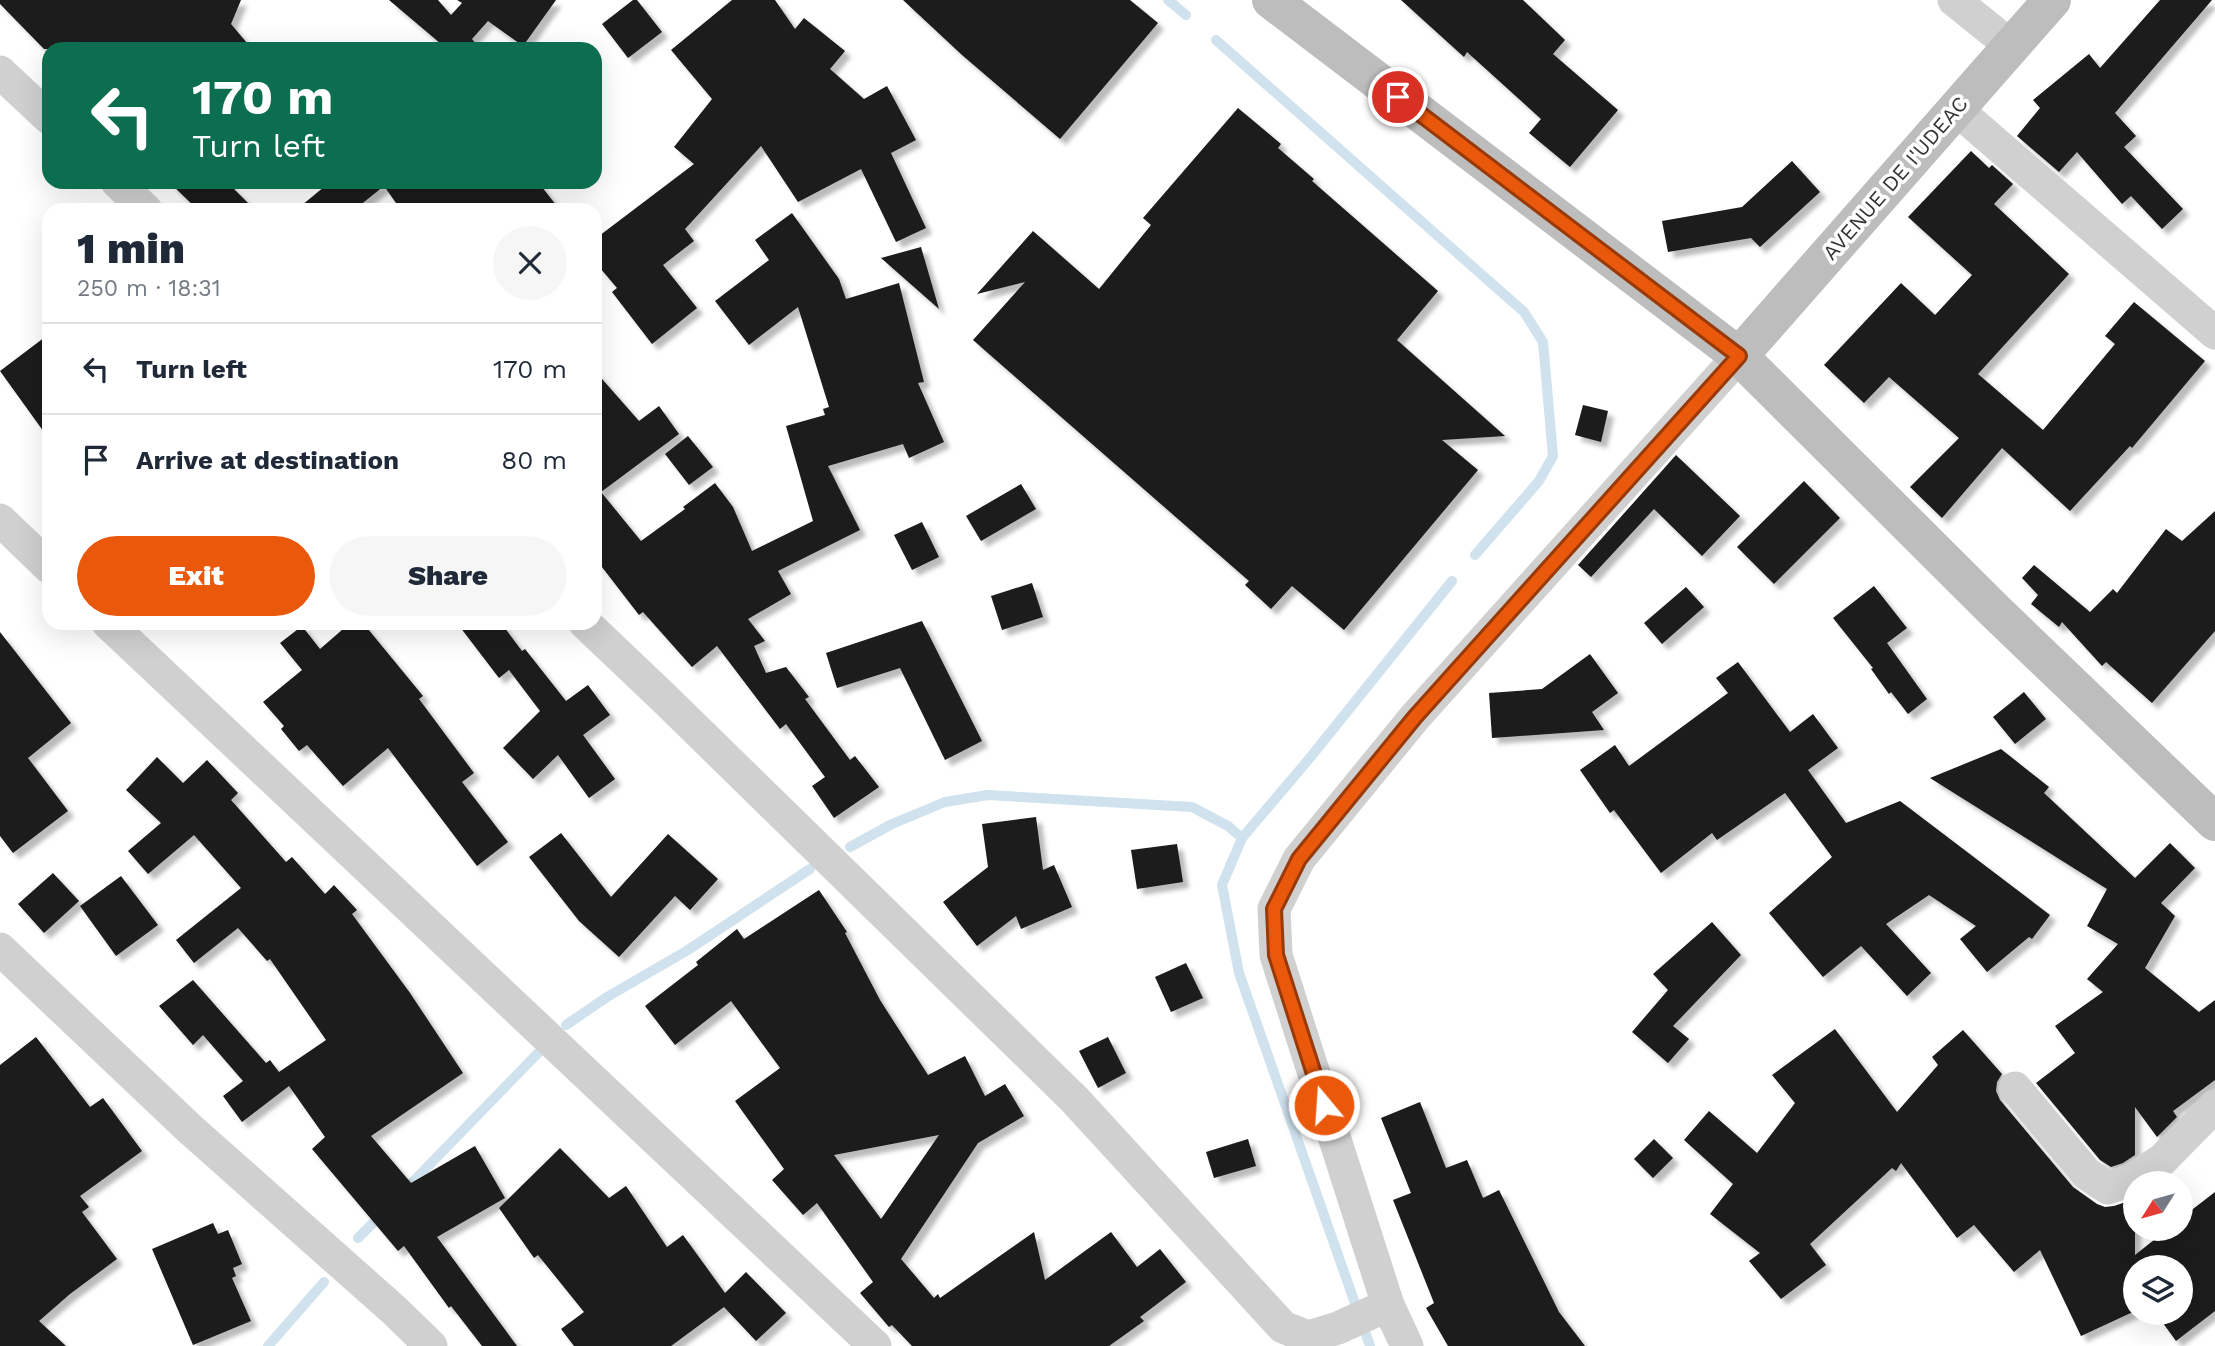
<!DOCTYPE html>
<meta charset="utf-8">
<style>
body{margin:0;font-family:"Work Sans",sans-serif;background:#f6f6f7;color:#1f2937;height:100vh;display:flex;flex-direction:column;font-size:26px;white-space:nowrap}
*{box-sizing:border-box;margin:0}
p{font-size:23px;color:#747a83}
.icon{flex:none;width:38px;height:38px;fill:none;stroke:currentColor;stroke-width:2;stroke-linecap:round;stroke-linejoin:round}
.map{position:relative;flex:1;overflow:hidden}
.details{position:absolute;left:42px;top:203px;width:560px;height:427px;display:flex;flex-direction:column;background:#fff;border-radius:21px;box-shadow:0 7px 28px #0002}
.details>*{flex:none}
.guide{position:absolute;left:42px;top:42px;width:560px;height:147px;border-radius:21px;box-shadow:0 7px 28px #0002;background:#0b6e4f;color:#fff;overflow:hidden}
.needle{width:46px;rotate:233deg}
.buttons{position:absolute;left:2123px;top:1171px;display:grid;gap:14px}
.buttons a{display:grid;place-items:center;width:70px;height:70px;border-radius:50%;background:#fff;box-shadow:0 7px 28px #0002;font-size:35px}
.pin{position:absolute;display:grid;place-items:center;width:60px;height:60px;color:#fff;margin:-30px;border:4px solid #fff;border-radius:50%;box-shadow:0 2px 7px #0007}
.me{position:absolute;width:77px;margin:-38px;rotate:342deg;stroke-linejoin:round;filter:drop-shadow(0 0 5px #0008)}
.turn{display:flex;align-items:center;gap:24px;height:147px;padding:0 35px;font-size:32px}
.turn .icon{width:91px;height:91px;stroke-width:2.5}
.turn b{display:block;font-size:49px;line-height:60px}
.round{display:grid;place-items:center;flex:none;width:74px;height:74px;border-radius:37px;background:#f6f6f7}
.overview{display:flex;align-items:center;justify-content:space-between;height:119px;padding:0 35px}
h1{font-size:42px;font-weight:800;line-height:52px}
.button{display:flex;gap:14px;margin-top:auto;padding:14px 35px}
.button a{flex:1;height:80px;border-radius:42px;background:#ea580c;color:#fff;font-size:28px;font-weight:800;line-height:80px;text-align:center}
.button a+a{background:#f6f6f7;color:#1f2937}
ul{padding:0;list-style:none}
li{display:flex;align-items:center;gap:21px;height:91px;padding:0 35px;border-top:2px solid #e0e1e3}
li div{flex:1}
li b{display:block;font-size:26px}
li em{font-style:normal}
.map>svg:first-child{display:block}
.lines{fill:none;stroke-linecap:round;stroke-linejoin:round}
.stream{stroke:#cfe2ee;stroke-width:10}
.building{fill:#1a1a1a;fill-rule:evenodd;filter:url(#shadow)}
.street{stroke:#d0d0d0;stroke-width:33}
.secondary{stroke:#bdbdbd;stroke-width:38}
.route-casing{stroke:#983908;stroke-width:18}
.route{stroke:#ea580c;stroke-width:12}
.labels{text-anchor:middle;dominant-baseline:central;stroke-width:7;stroke-linejoin:round;paint-order:stroke}
.street-label{font-size:21px;fill:#333;stroke:#fff}
</style>
<div class="map">
<svg width="2215" height="1346" viewBox="0 0 2215 1346">
<defs>
<filter id="shadow"><feDropShadow dx="6" dy="6" stdDeviation="2" flood-color="#0004"/></filter>
</defs>
<rect width="100%" height="100%" fill="#fff"/>
<g class="lines">
<g class="stream">
<polyline points="1168,0 1186,15"/>
<polyline points="1216,40 1524,312 1543,342 1553,456 1539,481 1475,555"/>
<polyline points="850,847 892,824 945,802 988,795 1192,807 1228,826 1242,838"/>
<polyline points="566,1025 607,997 688,950 810,869"/>
<polyline points="404,1191 539,1052"/>
<polyline points="358,1238 383,1213"/>
<polyline points="268,1346 324,1282"/>
<polyline points="1370,1346 1239,973 1222,885 1242,838 1309,759 1452,581"/>
</g>
</g>
<g class="building">
<polygon points="0,0 241,0 231,24 252,49 44,49 0,4"/>
<polygon points="389,0 438,0 451,15 462,3 457,0 556,0 523,46 488,21 472,39 480,49 447,49"/>
<polygon points="633,0 637,0 662,32 628,58 602,24"/>
<polygon points="732,0 775,0 795,29 804,18 845,51 830,69 864,99 887,86 916,140 891,153 926,228 896,242 861,169 798,202 761,146 685,229 694,241 663,265 697,308 652,344 612,292 617,288 595,262 595,239 694,164 674,147 712,99 671,50"/>
<polygon points="903,0 1130,0 1158,23 1060,139 962,55"/>
<polygon points="1401,0 1523,0 1565,40 1553,54 1618,110 1570,167 1529,133 1541,119 1467,52 1464,57"/>
<polygon points="2160,0 2212,0 2115,113 2136,136 2124,147 2183,209 2162,229 2131,196 2122,204 2077,152 2059,172 2017,136 2040,108 2033,100 2089,54 2100,68"/>
<polygon points="1238,108 1281,144 1278,148 1314,179 1312,181 1438,291 1397,340 1505,436 1442,440 1478,470 1344,630 1292,586 1271,609 1245,585 1249,581 973,340 1025,282 977,294 1033,231 1099,289 1151,225 1143,218"/>
<polygon points="1971,151 1989,168 1992,165 2013,184 1994,204 2069,274 1978,374 2043,430 2115,344 2105,336 2134,302 2205,361 2132,448 2130,446 2070,511 2002,448 1942,518 1910,487 1959,438 1889,377 1864,403 1824,365 1901,283 1935,315 1972,275 1908,217"/>
<polygon points="1792,161 1820,192 1760,247 1751,238 1668,252 1662,221 1742,207"/>
<polygon points="169,182 227,182 255,210 198,210"/>
<polygon points="330,182 538,182 560,210 401,210 384,186 354,210 296,210"/>
<polygon points="792,213 839,279 846,299 899,283 924,382 918,383 944,442 909,458 903,444 828,466 860,530 778,571 791,594 748,619 765,641 754,646 766,673 786,667 809,697 805,699 850,760 855,756 879,787 834,818 812,786 825,777 786,724 780,729 717,646 692,667 643,612 639,615 595,558 595,371 639,421 659,406 679,434 601,492 641,541 685,509 683,507 715,483 733,507 752,551 813,521 786,426 825,415 823,409 829,407 798,307 749,345 715,301 769,260 755,240"/>
<polygon points="921,247 939,309 881,258"/>
<polygon points="49,334 49,439 0,371"/>
<polygon points="1583,405 1608,411 1601,442 1575,435"/>
<polygon points="688,436 713,467 689,485 665,454"/>
<polygon points="1676,455 1740,516 1702,556 1654,509 1591,577 1578,565"/>
<polygon points="1804,481 1840,518 1774,584 1737,547"/>
<polygon points="1021,484 1036,509 981,541 966,516"/>
<polygon points="2215,511 2215,631 2152,703 2106,662 2102,666 2062,622 2059,627 2031,604 2038,595 2022,578 2034,565 2090,612 2113,589 2117,593 2166,529 2182,541"/>
<polygon points="922,522 939,557 912,570 894,535"/>
<polygon points="1032,583 1043,617 1002,630 991,596"/>
<polygon points="1874,586 1907,628 1887,643 1927,699 1908,714 1891,692 1889,694 1871,669 1873,668 1833,618"/>
<polygon points="1686,587 1704,607 1662,644 1644,623"/>
<polygon points="922,621 982,741 945,760 900,668 837,688 826,653"/>
<polygon points="350,623 363,623 423,696 419,699 474,773 462,782 508,842 477,866 388,748 343,786 307,745 299,751 281,729 284,726 263,702 302,670 280,643 302,626 320,649"/>
<polygon points="457,623 501,623 522,651 525,649 566,701 588,685 610,715 583,735 615,779 589,798 558,755 533,779 503,748 540,711 509,670 499,678"/>
<polygon points="0,632 71,723 28,758 68,811 13,853 0,836"/>
<polygon points="1590,654 1618,693 1592,712 1604,730 1492,738 1489,693 1542,689"/>
<polygon points="1738,662 1790,732 1813,714 1838,748 1808,770 1846,823 1900,801 2050,915 2032,939 2029,937 1987,972 1960,939 1976,926 1929,895 1886,924 1931,973 1907,996 1861,946 1823,977 1769,913 1832,857 1785,793 1717,840 1712,833 1661,873 1614,810 1610,813 1580,770 1615,745 1629,766 1728,693 1716,678"/>
<polygon points="2024,692 2046,719 2015,744 1993,717"/>
<polygon points="2001,749 2049,787 2044,793 2135,878 2170,843 2195,868 2161,903 2175,916 2145,968 2199,1012 2215,1000 2215,1080 2173,1111 2177,1117 2157,1137 2135,1107 2135,1155 2123,1163 2111,1167 2100,1160 2036,1083 2075,1053 2055,1026 2103,992 2087,979 2118,944 2087,926 2107,889 1930,778"/>
<polygon points="157,757 183,783 207,760 238,793 231,800 286,862 292,857 325,894 334,885 357,910 352,914 410,993 463,1073 371,1136 411,1183 475,1146 505,1198 437,1237 517,1346 482,1346 451,1306 449,1308 404,1246 398,1251 312,1149 325,1137 289,1086 242,1122 223,1096 243,1081 203,1035 193,1045 159,1006 193,980 266,1063 270,1060 279,1072 326,1040 270,959 267,961 238,928 194,963 176,940 241,888 194,835 148,874 128,851 161,823 126,790"/>
<polygon points="1036,817 1043,870 1054,865 1072,907 1021,929 1016,916 977,946 943,902 988,867 982,824"/>
<polygon points="561,833 611,897 668,834 718,879 690,910 675,896 619,957 579,921 529,857"/>
<polygon points="1177,844 1183,882 1137,889 1131,850"/>
<polygon points="53,873 79,901 44,933 18,904"/>
<polygon points="121,876 158,925 116,956 80,906"/>
<path d="M819 890 847 932 845 933 880 1000 928 1075 965 1056 985 1096 1005 1084 1024 1116 978 1143 901 1259 934 1298 938 1294 940 1298 1034 1232 1045 1280 1111 1232 1137 1267 1160 1249 1186 1282 1140 1317 1144 1321 1109 1346H912L892 1325 889 1327 860 1293 873 1282 817 1203 803 1215 772 1180 784 1169 735 1101 780 1068 731 1001 675 1045 645 1006 698 965 696 962 737 929 744 939ZM939 1135 881 1219 834 1155Z"/>
<polygon points="1712,922 1741,955 1673,1026 1689,1039 1668,1063 1632,1032 1668,990 1653,974"/>
<polygon points="1186,963 1203,998 1171,1012 1155,977"/>
<polygon points="1835,1029 1897,1112 1938,1065 1932,1057 1963,1030 2002,1074 1997,1082 1996,1091 2000,1100 2073,1187 2097,1204 2105,1207 2114,1206 2135,1199 2135,1255 2169,1228 2180,1228 2180,1219 2215,1192 2215,1311 2176,1341 2155,1312 2180,1312 2180,1267 2135,1267 2135,1311 2081,1336 2040,1250 2014,1272 1974,1225 1957,1238 1901,1163 1896,1171 1892,1168 1810,1244 1826,1265 1781,1299 1749,1261 1760,1253 1710,1214 1733,1184 1684,1140 1709,1111 1757,1153 1795,1103 1772,1075"/>
<polygon points="36,1037 90,1107 103,1098 142,1151 80,1196 89,1207 82,1212 117,1259 70,1294 39,1321 66,1346 0,1346 0,1065"/>
<polygon points="1108,1037 1126,1073 1098,1088 1079,1051"/>
<polygon points="1420,1102 1446,1168 1467,1160 1483,1198 1499,1190 1559,1312 1585,1346 1448,1346 1426,1308 1434,1303 1393,1200 1411,1193 1381,1118"/>
<polygon points="1248,1139 1256,1166 1214,1178 1206,1152"/>
<polygon points="1654,1139 1673,1158 1653,1178 1634,1159"/>
<polygon points="560,1148 609,1198 626,1186 667,1247 683,1235 725,1293 746,1272 786,1313 756,1341 724,1307 671,1346 574,1346 561,1329 584,1312 538,1255 534,1258 499,1208"/>
<polygon points="213,1223 218,1234 228,1230 242,1264 233,1268 236,1276 232,1278 251,1321 193,1345 152,1249"/>
</g>
<g class="lines">
<g class="street">
<polyline points="1954,0 2011,46"/>
<polyline points="0,72 49,118"/>
<polyline points="1956,109 2215,333"/>
<polyline points="117,182 146,210"/>
<polyline points="0,520 49,567"/>
<polyline points="108,623 875,1346"/>
<polyline points="585,623 665,699 1075,1100 1283,1327 1308,1337 1338,1328 1388,1305"/>
<polyline points="0,949 190,1129 395,1311 431,1346"/>
<polyline points="2015,1088 2087,1174 2108,1188 2131,1180 2162,1160 2215,1106"/>
<polyline points="1407,1346 1388,1305 1276,955 1274,909 1299,859 1415,717 1739,356"/>
</g>
<g class="secondary">
<polyline points="1271,0 1739,356 1995,611 2215,822"/>
<polyline points="1739,356 2052,0"/>
</g>
</g>
<g class="lines">
<g class="route-casing">
<polyline id="route" points="1324,1105 1276,955 1274,909 1299,859 1415,717 1739,356 1398,97"/>
</g>
<use href="#route" class="route"/>
</g>
<g class="labels">
<g class="street-label">
<text transform="translate(1895 178) rotate(-49)">AVENUE DE I'UDEAC</text>
</g>
</g>
</svg>
<div class="buttons">
<a><svg class="needle" viewBox="-14 -14 28 28"><path d="M0-13l5 13h-10z" fill="#e53935"/><path d="M0 13l5-13h-10z" fill="#747a83"/></svg></a>
<a><svg class="icon" aria-label="layers" viewBox="0 0 24 24"><path d="M12 4l9 5-9 5-9-5zM3 14l9 5 9-5"/></svg></a>
</div>
<div class="pin" style="left:1398px;top:97px;background:#d93025"><svg class="icon" aria-label="arrive" viewBox="0 0 24 24"><path d="M6 21V4h12l-3 4 3 4H6"/></svg></div>
<svg class="me" style="left:1324px;top:1105px" viewBox="-20 -20 40 40"><circle r="17" fill="#ea580c" stroke="#fff" stroke-width="3"/><path d="M0-11L8 9 0 5-8 9z" fill="#fff"/></svg>
<div class="guide">
<div class="turn"><svg class="icon" aria-label="left" viewBox="0 0 24 24"><path d="M17 20v-9H6M10 6l-5 5 5 5"/></svg><div><b>170 m</b>Turn left</div></div>
</div>
<section class="details">
<div class="overview"><div><h1>1 min</h1><p>250 m · 18:31</p></div><a class="round"><svg class="icon" aria-label="close" viewBox="0 0 24 24"><path d="M6 6l12 12M18 6L6 18"/></svg></a></div>
<ul>
<li><svg class="icon" aria-label="left" viewBox="0 0 24 24"><path d="M17 20v-9H6M10 6l-5 5 5 5"/></svg><div><b>Turn left</b></div><em>170 m</em></li>
<li><svg class="icon" aria-label="arrive" viewBox="0 0 24 24"><path d="M6 21V4h12l-3 4 3 4H6"/></svg><div><b>Arrive at destination</b></div><em>80 m</em></li>
</ul>
<div class="button"><a>Exit</a><a>Share</a></div>
</section>
</div>
